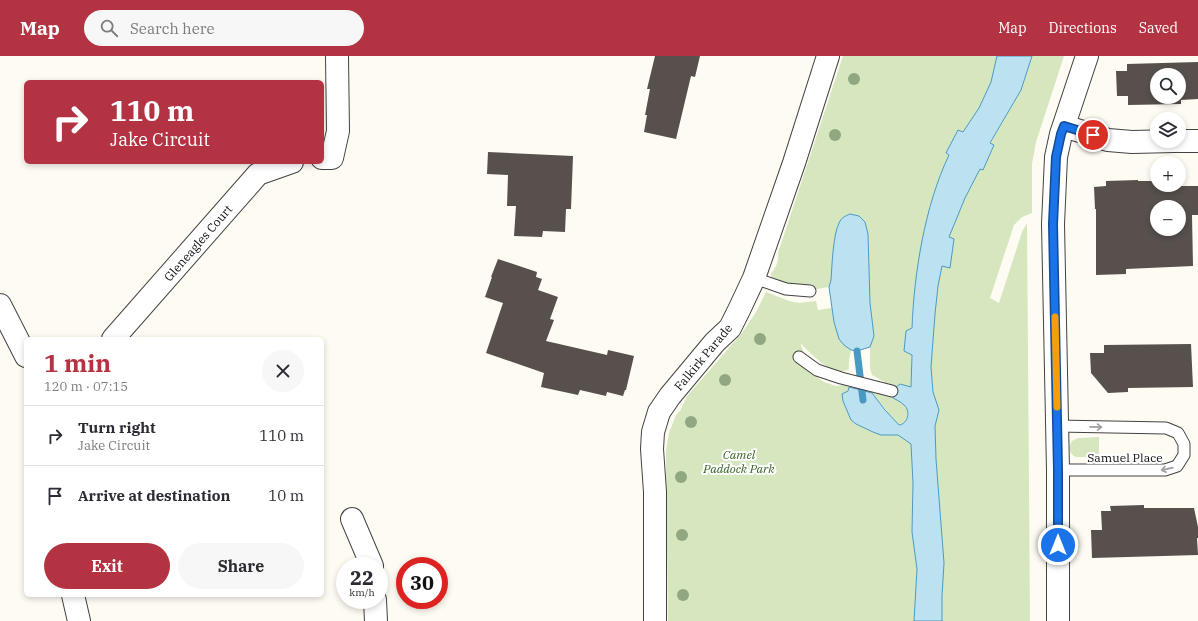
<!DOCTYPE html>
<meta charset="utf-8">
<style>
body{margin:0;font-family:"IBM Plex Serif",serif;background:#f7f7f7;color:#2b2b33;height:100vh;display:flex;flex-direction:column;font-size:15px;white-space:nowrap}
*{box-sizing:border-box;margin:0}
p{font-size:13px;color:#7c7c81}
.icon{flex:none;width:22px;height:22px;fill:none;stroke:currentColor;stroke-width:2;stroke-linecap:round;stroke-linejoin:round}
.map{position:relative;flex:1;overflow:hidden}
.details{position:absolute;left:24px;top:281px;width:300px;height:260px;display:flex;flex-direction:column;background:#fff;border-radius:6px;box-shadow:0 2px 6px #0003}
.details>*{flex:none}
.top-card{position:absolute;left:24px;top:24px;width:300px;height:84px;border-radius:6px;box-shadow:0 2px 6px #0003;background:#b43342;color:#fff;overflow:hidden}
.tools{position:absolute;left:1150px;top:12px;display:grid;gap:8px}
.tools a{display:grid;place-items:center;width:36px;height:36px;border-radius:50%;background:#fff;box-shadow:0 2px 6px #0003;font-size:20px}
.speed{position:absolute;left:336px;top:501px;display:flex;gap:8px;font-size:20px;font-weight:700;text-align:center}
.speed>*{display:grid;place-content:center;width:52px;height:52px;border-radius:50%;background:#fff;box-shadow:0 2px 6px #0003;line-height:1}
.speed small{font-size:10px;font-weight:400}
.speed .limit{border:6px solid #d22;background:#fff;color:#111}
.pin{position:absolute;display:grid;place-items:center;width:34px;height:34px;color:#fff;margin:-17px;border:2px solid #fff;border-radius:50%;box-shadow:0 1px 4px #0007}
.me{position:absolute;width:44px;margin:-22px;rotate:0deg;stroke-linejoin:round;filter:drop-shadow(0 0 3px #0008)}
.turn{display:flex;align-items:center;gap:14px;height:84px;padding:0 20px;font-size:18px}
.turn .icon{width:52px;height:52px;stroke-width:2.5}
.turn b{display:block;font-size:28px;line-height:34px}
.round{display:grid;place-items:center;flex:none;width:42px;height:42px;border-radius:21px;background:#f7f7f7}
.overview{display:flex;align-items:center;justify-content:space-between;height:68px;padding:0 20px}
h1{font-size:24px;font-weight:800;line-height:30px;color:#b43342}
.cta{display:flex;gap:8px;margin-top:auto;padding:8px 20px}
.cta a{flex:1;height:46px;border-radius:24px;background:#b43342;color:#fff;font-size:16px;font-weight:800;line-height:46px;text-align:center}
.cta a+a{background:#f7f7f7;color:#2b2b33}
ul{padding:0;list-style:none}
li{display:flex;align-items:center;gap:12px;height:60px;padding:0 20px;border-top:1px solid #e1e1e2}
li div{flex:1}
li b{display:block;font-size:15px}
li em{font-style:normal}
header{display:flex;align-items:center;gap:24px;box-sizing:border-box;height:56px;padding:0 20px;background:#b43342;color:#fff}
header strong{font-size:19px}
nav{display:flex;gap:22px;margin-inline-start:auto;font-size:14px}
.search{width:280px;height:36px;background:#f7f7f7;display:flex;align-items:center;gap:10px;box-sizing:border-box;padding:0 14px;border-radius:22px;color:#7c7c81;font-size:15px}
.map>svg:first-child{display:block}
.green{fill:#d6e6bf}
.water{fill:#bce1f1;stroke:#499ac2}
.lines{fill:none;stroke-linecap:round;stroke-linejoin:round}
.stream{stroke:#499ac2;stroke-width:7}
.building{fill:#57504d;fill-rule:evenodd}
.lane-casing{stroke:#424242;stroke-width:13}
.street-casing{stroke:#424242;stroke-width:24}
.lane{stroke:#fff;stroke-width:11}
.street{stroke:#fff;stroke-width:22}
.tree{fill:#90a782}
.oneway{stroke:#9f9f9f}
.route-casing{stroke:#114b97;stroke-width:10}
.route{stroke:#1a73e8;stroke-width:7}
.slow{stroke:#f59e0b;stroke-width:7}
.labels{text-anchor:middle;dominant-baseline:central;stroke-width:4;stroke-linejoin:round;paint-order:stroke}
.street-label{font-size:12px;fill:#0f0f0f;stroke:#fff}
.park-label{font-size:12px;font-style:italic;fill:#366225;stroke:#fff}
</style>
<header>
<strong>Map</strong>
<div class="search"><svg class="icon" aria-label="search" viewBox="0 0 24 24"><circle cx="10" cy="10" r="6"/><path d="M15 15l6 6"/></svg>Search here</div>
<nav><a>Map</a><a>Directions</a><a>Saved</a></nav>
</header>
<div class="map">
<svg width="1198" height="565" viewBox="0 0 1198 565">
<rect width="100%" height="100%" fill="#fefbf3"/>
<g class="green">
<path d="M843 0H997L991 26 979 52 963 76 958 74 946 98 949 99 941 117 930 149 916 223 912 260 911 332H895L872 319 870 312V291L874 280 870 247 868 178 838 168 835 181 831 224 829 231 805 235 772 224 771 218C776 211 779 206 778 197Z"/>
<polygon points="1032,0 1064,0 1036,86 1032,108 1032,157 1022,161 1014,169 990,242 999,247 1022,176 1027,167 1030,565 942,565 942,540 944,507 936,403 935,370 939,354 933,336 931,311 935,258 938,230 942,210 950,211 948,181 965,142 980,113 983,114 994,90 990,88 1021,34"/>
<path d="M766 236 789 245 799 247 816 245 818 254 832 252C834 268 837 283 851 294 850 301 848 306 849 313 833 323 811 297 800 287L812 316 818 322 824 326 836 330 843 329 849 331 843 345 851 364 856 368 873 376 890 379H898L911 388 913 427 912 476 917 513 914 565H668L666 410V394L669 377 676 359 680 355 687 340 742 277 756 256Z"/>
<path d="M875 336C887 340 912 344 907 361 906 366 904 368 899 369L895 365 872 337Z"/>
<path d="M1099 381V401H1076C1069 398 1068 391 1072 385L1078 382Z"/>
</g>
<g class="water">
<path d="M997 0H1032L1021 34 990 87 994 89 983 114 980 113 965 142 949 181 954 183 950 212 942 210 938 230 935 258 931 311 933 336 939 354 935 370 936 403 944 507 942 540V565H914L917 513 912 476 913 427 911 388 898 379H881L873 376 856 368 851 364 843 345 842 338 848 335 849 331 872 337 885 354 899 369C908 368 911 355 904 349 901 346 897 344 893 342L895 332 900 328 911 331 912 299 904 295 906 275 912 272C914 217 925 149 949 99L946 97 958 74 963 76 979 52 991 26Z"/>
<path d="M850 158 859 160 865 166 868 178 870 247 874 280 870 291 857 295 851 294 844 289 839 283 834 266 829 231 831 224C832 210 833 179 839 167 841 162 845 160 850 158Z"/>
</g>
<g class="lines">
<polyline class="stream" points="857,295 863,344"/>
</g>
<g class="building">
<polygon points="655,0 700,0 695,21 691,20 676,83 644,76 647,59 645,59 650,33 647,33"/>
<path d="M1198 6V43L1181 44V48L1128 49V40H1117L1116 15H1127V8ZM1157 19H1179V41H1157Z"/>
<polygon points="488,96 573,100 571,153 566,153 565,176 543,175 542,181 514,180 516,150 507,150 508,119 487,118"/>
<path d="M1138 124V125H1157V129H1179V125V130H1198V159H1192L1193 210 1126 213V218L1096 219V153H1095L1094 131 1106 130V125ZM1157 151H1179V173H1157Z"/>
<polygon points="498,203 537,216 536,221 542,223 538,234 558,241 550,263 554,264 546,285 607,299 608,294 634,300 626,334 625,334 623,340 607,336 606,340 580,334 578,339 541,331 544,317 486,297 503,247 485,241 492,221 491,221"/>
<polygon points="1191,288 1193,331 1128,332 1128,336 1108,337 1091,317 1090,297 1104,297 1104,289"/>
<polygon points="1144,449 1144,452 1194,452 1198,471 1198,482 1197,482 1198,499 1092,502 1091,474 1102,474 1101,455 1111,455 1110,450"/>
</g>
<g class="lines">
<g class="lane-casing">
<g id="lane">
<polyline points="754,222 786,233 810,235"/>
<polyline points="799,301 817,314 841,322 892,335"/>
<polyline points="1057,370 1166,372 1178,377 1184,388 1184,399 1177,410 1165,414 1058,414"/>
</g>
</g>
<g class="street-casing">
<g id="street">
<polyline points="1064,70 1108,84 1132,86 1175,85"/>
<polyline points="1179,85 1198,85"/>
<polyline points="322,102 332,102 338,75 337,0"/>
<polyline points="0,249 26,300"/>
<polyline points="113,283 258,118 292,106"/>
<polyline points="352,463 372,510"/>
<polyline points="73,539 79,565"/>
<polyline points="375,544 376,565"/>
<polyline points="655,565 655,436 652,393 653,376 659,356 670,340 715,286 730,272 739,254 754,222 794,107 828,0"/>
<polyline points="1058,565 1058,414 1053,168 1056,101 1061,78 1087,0"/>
</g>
</g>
<use href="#lane" class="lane"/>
<use href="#street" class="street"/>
</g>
<g class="tree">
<circle cx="854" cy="23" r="6"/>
<circle cx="835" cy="79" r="6"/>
<circle cx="760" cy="283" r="6"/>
<circle cx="725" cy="324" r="6"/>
<circle cx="691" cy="366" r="6"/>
<circle cx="681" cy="421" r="6"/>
<circle cx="682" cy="479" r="6"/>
<circle cx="683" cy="539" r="6"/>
</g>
<defs><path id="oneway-shaft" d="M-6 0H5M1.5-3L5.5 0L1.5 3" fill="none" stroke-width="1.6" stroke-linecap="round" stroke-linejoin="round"/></defs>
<g class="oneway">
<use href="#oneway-shaft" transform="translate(1096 371) rotate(1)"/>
<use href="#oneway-shaft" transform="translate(1167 413) rotate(167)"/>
</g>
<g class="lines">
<g class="route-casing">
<polyline id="route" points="1058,489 1058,414 1053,168 1056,101 1061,78 1064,70 1093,79"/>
</g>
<use href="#route" class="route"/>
<polyline class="slow" points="1055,261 1057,351"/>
</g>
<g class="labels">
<g class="street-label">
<text transform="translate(198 187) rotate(-49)">Gleneagles Court</text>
<text transform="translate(703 301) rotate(-50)">Falkirk Parade</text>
<text x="1125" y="401">Samuel Place</text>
</g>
<g class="park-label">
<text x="739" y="398">Camel<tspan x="739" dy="14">Paddock Park</tspan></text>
</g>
</g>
</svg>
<div class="tools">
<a><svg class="icon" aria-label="search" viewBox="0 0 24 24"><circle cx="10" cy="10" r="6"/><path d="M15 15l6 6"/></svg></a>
<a><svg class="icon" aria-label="layers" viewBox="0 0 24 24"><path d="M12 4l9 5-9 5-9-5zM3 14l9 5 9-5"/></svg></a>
<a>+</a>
<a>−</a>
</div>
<div class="speed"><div>22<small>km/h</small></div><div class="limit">30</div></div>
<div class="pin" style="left:1093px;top:79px;background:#d93025"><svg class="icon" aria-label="arrive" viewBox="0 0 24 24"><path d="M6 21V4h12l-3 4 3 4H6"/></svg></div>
<svg class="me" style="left:1058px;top:489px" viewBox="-20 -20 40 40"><circle r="17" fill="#1a73e8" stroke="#fff" stroke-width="3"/><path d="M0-11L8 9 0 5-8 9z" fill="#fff"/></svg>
<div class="top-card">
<div class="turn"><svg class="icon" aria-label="right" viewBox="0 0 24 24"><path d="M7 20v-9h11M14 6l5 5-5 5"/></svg><div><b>110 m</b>Jake Circuit</div></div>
</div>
<section class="details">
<div class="overview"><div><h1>1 min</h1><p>120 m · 07:15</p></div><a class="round"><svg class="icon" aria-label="close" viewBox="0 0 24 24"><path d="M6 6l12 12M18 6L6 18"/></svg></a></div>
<ul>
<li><svg class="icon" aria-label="right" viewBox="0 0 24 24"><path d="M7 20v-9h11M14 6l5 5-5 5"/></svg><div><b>Turn right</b><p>Jake Circuit</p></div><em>110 m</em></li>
<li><svg class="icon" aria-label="arrive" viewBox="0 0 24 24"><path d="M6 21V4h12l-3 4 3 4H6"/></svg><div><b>Arrive at destination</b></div><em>10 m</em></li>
</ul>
<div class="cta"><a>Exit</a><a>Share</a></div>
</section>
</div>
